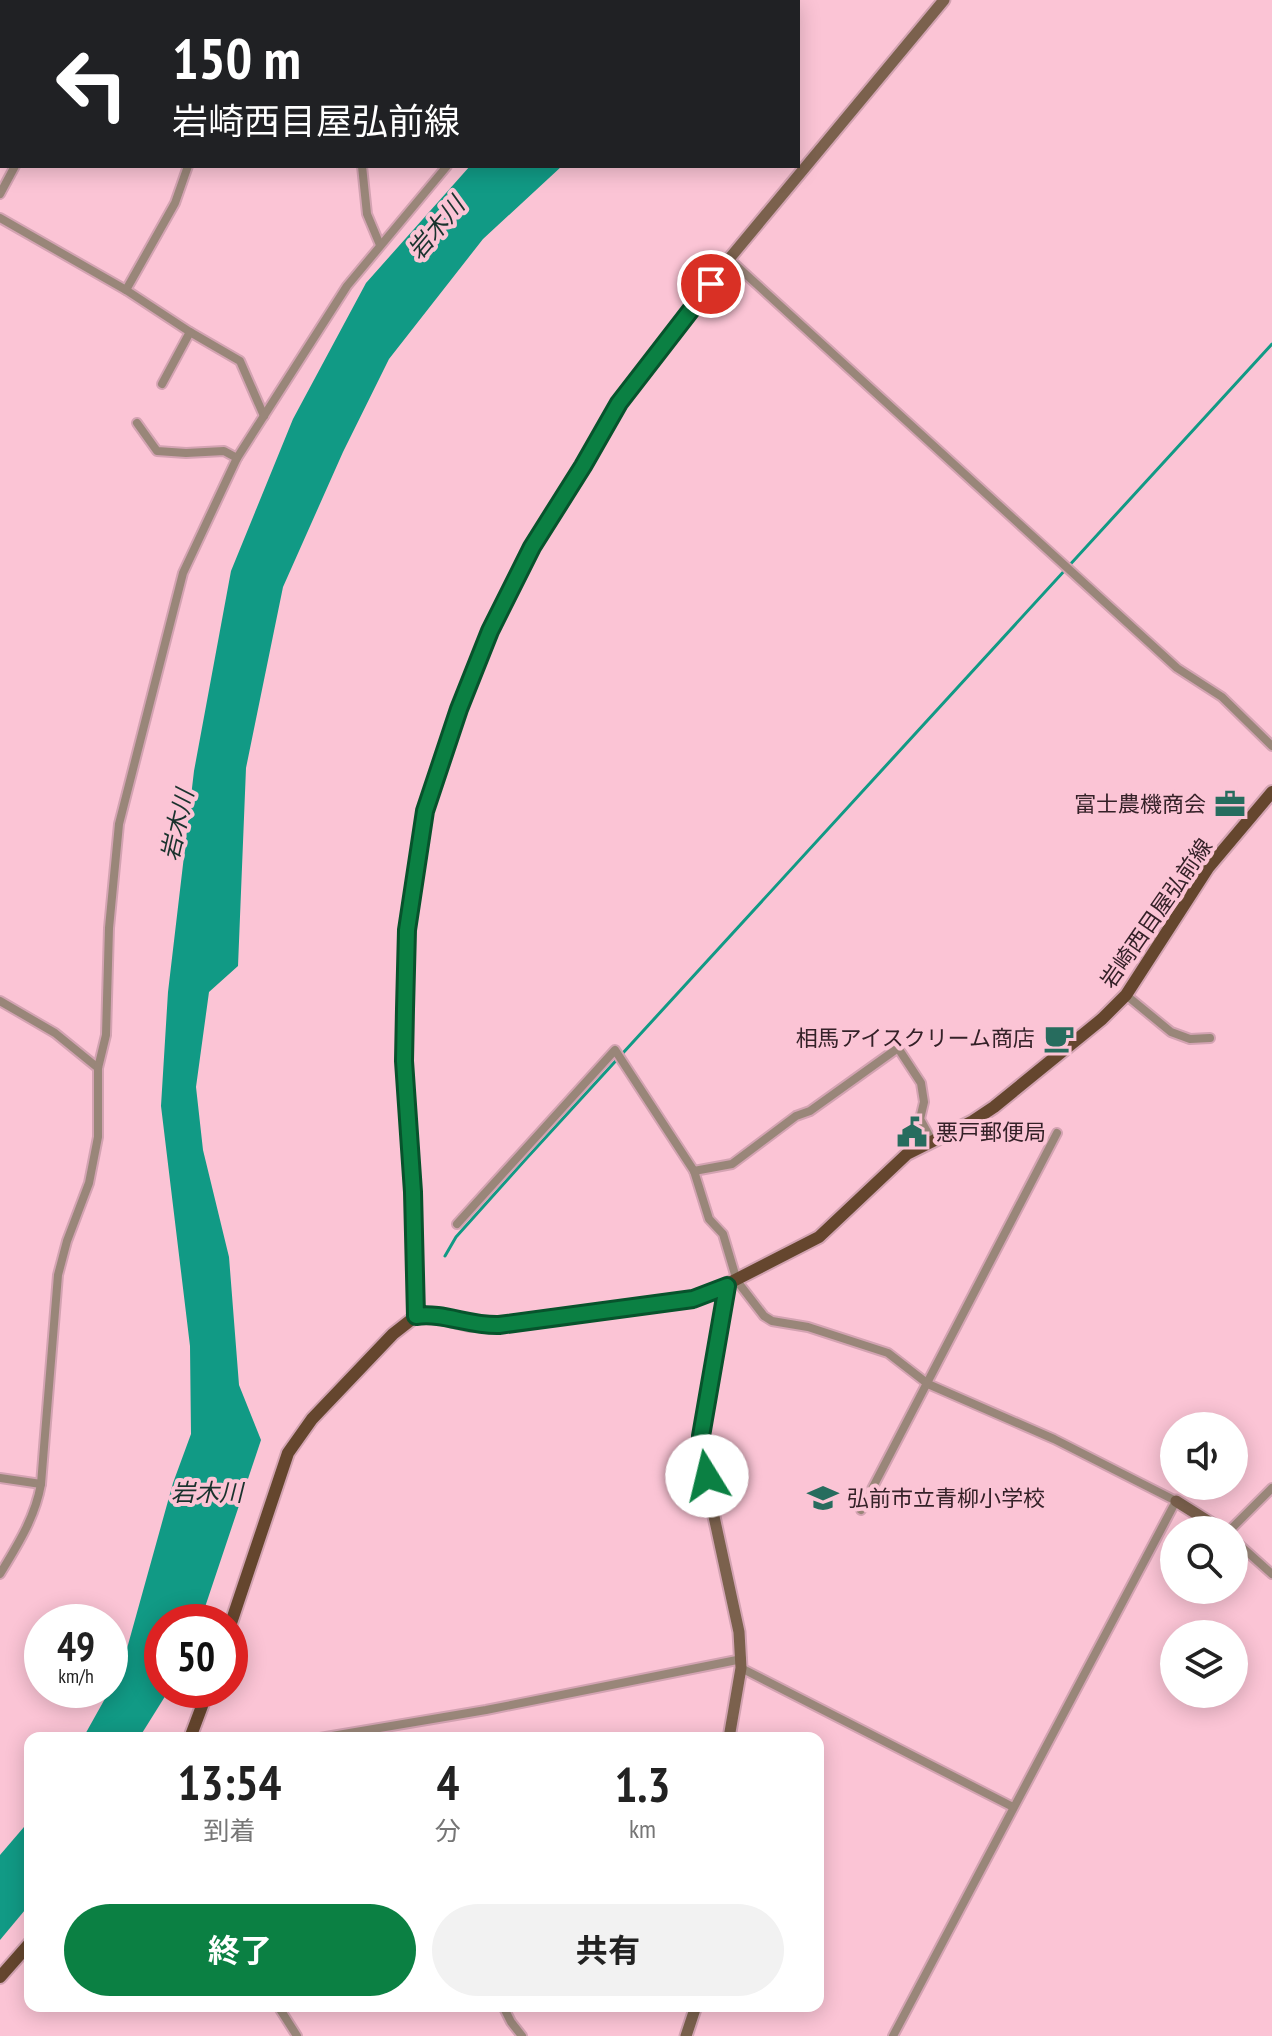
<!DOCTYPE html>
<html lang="ja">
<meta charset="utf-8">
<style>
body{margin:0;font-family:"PT Sans Narrow","Noto Sans JP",sans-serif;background:#f2f2f2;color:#222;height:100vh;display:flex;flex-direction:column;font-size:30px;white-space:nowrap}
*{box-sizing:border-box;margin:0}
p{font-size:26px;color:#767676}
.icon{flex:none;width:44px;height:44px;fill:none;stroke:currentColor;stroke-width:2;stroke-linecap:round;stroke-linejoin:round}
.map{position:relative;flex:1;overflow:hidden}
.drawer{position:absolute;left:24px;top:1732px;width:800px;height:280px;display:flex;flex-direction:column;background:#fff;border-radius:16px;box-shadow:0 4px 20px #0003}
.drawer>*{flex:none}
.banner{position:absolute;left:0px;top:0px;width:800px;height:168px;box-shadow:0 4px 20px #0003;background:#202124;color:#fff;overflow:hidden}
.controls{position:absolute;left:1160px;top:1412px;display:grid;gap:16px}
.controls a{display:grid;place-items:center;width:88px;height:88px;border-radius:50%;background:#fff;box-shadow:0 4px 20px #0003;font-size:40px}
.speed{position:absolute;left:24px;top:1604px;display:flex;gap:16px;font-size:40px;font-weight:700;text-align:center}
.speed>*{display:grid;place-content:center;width:104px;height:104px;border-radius:50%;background:#fff;box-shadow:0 4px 20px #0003;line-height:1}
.speed small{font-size:20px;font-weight:400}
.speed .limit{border:12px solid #d22;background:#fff;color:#111}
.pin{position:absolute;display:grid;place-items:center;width:68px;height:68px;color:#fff;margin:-34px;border:4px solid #fff;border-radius:50%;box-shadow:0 2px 8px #0007}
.me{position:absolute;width:88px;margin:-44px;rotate:351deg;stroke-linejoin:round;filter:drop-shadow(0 0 6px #0008)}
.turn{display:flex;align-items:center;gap:28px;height:168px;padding:0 40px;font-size:36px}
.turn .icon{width:104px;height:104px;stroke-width:2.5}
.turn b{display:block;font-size:56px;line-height:68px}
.eta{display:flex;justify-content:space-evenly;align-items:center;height:136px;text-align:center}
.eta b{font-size:48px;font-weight:700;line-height:56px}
.button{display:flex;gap:16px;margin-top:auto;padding:16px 40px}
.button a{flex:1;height:92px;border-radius:48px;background:#0b8043;color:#fff;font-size:32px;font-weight:700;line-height:92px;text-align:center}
.button a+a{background:#f2f2f2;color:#222}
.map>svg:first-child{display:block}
.water{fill:#119a85}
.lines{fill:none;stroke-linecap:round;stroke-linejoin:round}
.stream{stroke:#119a85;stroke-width:3}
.street-casing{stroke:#d3a3b2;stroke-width:12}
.secondary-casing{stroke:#d3a3b2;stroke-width:15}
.primary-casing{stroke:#d3a3b2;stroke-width:16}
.street{stroke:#998679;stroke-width:8}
.secondary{stroke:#7b614d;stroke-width:11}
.primary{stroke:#65462e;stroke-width:12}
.route-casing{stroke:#07532c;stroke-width:20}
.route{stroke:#0b8043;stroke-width:14}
.labels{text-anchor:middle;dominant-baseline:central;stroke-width:8;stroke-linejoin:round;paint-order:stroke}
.poi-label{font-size:22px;fill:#352128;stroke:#fbc4d5;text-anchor:end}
.street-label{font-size:22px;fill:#352128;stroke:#fbc4d5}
.water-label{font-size:24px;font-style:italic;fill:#19322d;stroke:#fbc4d5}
</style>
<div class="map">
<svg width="1272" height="2036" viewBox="0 0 1272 2036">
<rect width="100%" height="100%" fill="#fbc4d5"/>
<g class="water">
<polygon points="470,166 562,166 483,239 389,359 343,452 283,587 246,768 238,966 209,992 196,1087 203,1150 229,1257 239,1385 261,1440 200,1622 162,1622 162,1690 169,1690 139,1738 83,1738 121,1670 173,1483 191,1434 190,1346 161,1106 168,992 194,771 231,571 293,419 366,283"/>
<polygon points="30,1820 30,1904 0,1940 0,1855"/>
</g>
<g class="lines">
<polyline class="stream" points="445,1256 456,1237 525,1160 1272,344"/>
<g class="street-casing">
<g id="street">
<polyline points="188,0 190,2"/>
<polyline points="388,0 389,2"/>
<polyline points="159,2 166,0"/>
<polyline points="616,2 618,0"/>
<polyline points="0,106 2,107"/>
<polyline points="362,166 367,214 380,245"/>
<polyline points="0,194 15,166"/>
<polyline points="0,218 126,290 190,332 240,361 264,416"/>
<polyline points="729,259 1177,668 1222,697 1272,746"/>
<polyline points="126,290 175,203 188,166"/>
<polyline points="162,384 190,332"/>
<polyline points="137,423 157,451 186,453 224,451 237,458"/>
<polyline points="1126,995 1171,1032 1190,1039 1210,1038"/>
<polyline points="0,1001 55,1033 98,1068"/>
<polyline points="694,1171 732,1164 796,1116 810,1111 898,1048 921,1083 924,1102 920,1119 932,1141"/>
<polyline points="457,1224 615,1050 694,1171 709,1219 723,1234 737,1281 764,1316 772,1321 808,1327 888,1353 928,1384 1054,1439 1176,1501 893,2036"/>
<polyline points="0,1478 41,1484"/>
<polyline points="861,1510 1057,1133"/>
<polyline points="1230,1530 1272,1488"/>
<polyline points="1234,1540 1272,1574"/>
<path d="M0 1574C17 1546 35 1518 41 1484L58 1275 67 1241 89 1183 98 1137V1068L106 1035 109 928 119 824 183 573 237 458 347 286 447 166"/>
<polyline points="741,1668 1013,1807"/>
<polyline points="320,1738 486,1710 742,1659"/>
<polyline points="278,2006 297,2036"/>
<polyline points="503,2006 511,2022 522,2036"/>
</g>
</g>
<g class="secondary-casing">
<g id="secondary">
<polyline points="727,1286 701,1436 710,1498 739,1632 741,1668 729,1738"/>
<polyline points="416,1316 413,1192 404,1061 407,930 425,811 459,709 490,631 532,547 583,466 619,403 658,356 729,259 944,0"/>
<polyline points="1176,1501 1222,1530"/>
<polyline points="686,2036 696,2006"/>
</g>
</g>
<g class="primary-casing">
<g id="primary">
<polyline points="230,1626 288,1453 312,1419 393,1334 416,1316 428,1315 470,1325 499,1325 702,1297 819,1237 907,1154 973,1121 994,1107 1102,1019 1126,995 1208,868 1272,792"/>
<polyline points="190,1738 208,1690"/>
<polyline points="0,1977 30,1943"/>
</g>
</g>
<use href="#street" class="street"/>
<use href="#secondary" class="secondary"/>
<use href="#primary" class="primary"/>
</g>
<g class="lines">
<g class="route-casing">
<path id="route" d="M707 1476 701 1436 727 1286 693 1299 499 1325C469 1326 443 1312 416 1316L413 1192 404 1061 405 1009 407 930 425 811 459 709 490 631 532 547 583 466 619 403 711 284"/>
</g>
<use href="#route" class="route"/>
</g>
<defs>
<g id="office-bare" transform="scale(2.4)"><path d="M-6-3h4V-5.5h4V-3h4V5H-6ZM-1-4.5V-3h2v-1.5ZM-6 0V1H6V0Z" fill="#276c5e" stroke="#fbc4d5" stroke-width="2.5" paint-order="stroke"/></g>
<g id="cafe-bare" transform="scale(2.4)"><path d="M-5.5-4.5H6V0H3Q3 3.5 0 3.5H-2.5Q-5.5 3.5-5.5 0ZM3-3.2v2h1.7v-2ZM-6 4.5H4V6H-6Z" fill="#276c5e" stroke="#fbc4d5" stroke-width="2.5" paint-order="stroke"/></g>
<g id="civic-bare" transform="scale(2.4)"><path d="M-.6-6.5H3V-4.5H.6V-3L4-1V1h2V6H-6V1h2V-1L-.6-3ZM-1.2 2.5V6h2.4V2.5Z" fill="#276c5e" stroke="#fbc4d5" stroke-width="2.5" paint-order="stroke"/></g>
<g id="school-bare" transform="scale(2.4)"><path d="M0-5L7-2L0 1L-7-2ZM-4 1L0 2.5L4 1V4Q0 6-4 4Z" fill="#276c5e" stroke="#fbc4d5" stroke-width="2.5" paint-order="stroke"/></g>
</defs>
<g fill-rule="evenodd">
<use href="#office-bare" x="1230" y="804"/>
<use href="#cafe-bare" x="1059" y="1038"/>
<use href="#civic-bare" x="912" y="1132"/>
<use href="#school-bare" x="823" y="1498"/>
</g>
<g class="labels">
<g class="poi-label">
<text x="1206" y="804">富士農機商会</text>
<text x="1035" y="1038">相馬アイスクリーム商店</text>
<text x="936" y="1132" text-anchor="start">悪戸郵便局</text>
<text x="847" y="1498" text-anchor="start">弘前市立青柳小学校</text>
</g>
<g class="street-label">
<text transform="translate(1156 913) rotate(-55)">岩崎西目屋弘前線</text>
</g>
<g class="water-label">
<text transform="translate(436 228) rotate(-50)">岩木川</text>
<text transform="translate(177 825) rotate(-77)">岩木川</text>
<text x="207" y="1492">岩木川</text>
</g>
</g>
</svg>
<div class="controls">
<a><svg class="icon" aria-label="sound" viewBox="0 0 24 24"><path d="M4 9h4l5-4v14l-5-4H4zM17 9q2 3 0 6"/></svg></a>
<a><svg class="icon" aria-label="search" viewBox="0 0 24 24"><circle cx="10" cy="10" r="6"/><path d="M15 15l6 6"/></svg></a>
<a><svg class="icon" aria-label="layers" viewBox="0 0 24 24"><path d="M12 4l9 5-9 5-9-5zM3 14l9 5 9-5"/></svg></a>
</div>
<div class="speed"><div>49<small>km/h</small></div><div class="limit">50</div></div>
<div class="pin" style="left:711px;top:284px;background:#d93025"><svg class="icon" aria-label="arrive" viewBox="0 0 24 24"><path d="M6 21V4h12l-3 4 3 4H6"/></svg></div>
<svg class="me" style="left:707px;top:1476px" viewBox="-20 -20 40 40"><circle r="19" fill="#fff"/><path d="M0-13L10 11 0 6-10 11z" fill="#0b8043"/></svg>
<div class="banner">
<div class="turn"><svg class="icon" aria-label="left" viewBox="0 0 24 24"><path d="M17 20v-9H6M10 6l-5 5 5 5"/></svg><div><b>150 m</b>岩崎西目屋弘前線</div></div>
</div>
<section class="drawer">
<div class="eta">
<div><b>13:54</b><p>到着</p></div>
<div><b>4</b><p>分</p></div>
<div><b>1.3</b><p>km</p></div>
</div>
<div class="button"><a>終了</a><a>共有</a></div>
</section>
</div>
